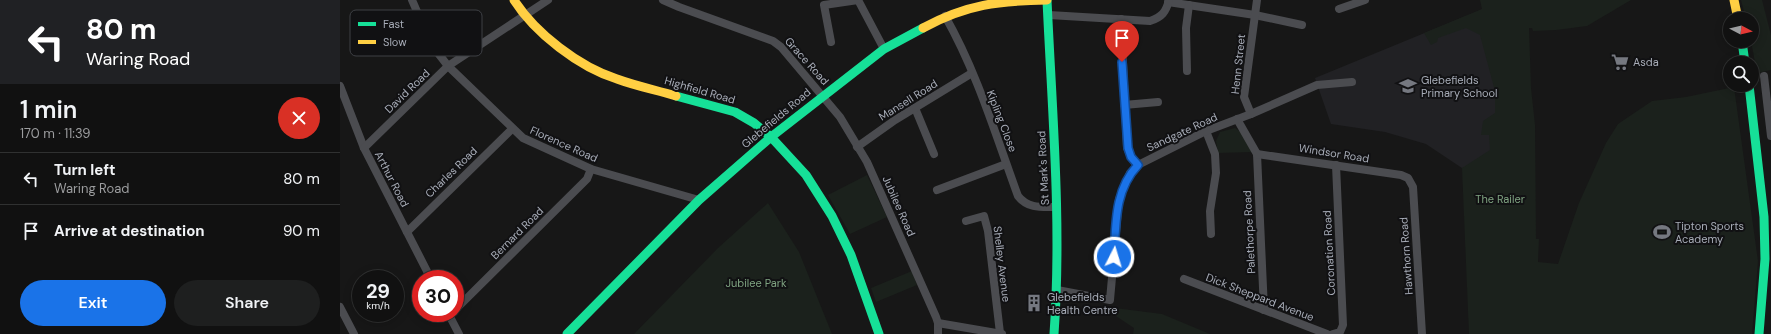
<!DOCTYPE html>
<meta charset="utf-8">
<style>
body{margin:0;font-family:"DM Sans",sans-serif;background:#1e1f1f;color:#f1f3f6;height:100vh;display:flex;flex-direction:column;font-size:15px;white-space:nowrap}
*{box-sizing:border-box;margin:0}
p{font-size:13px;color:#9c9d9f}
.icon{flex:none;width:22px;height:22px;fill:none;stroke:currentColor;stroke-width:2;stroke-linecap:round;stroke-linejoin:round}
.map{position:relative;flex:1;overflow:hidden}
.panel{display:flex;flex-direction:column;background:#111;width:340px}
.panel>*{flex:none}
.banner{background:#202124;color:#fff;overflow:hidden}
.needle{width:26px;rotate:97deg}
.controls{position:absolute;left:1383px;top:12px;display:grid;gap:8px}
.controls a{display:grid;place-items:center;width:36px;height:36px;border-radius:50%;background:#111;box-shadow:0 2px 10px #0003,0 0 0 1px #303131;font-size:20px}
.speed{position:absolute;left:12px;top:270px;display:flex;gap:8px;font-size:20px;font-weight:700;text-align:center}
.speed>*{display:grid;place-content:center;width:52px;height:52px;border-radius:50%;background:#111;box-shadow:0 2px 10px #0003,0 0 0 1px #303131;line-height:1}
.speed small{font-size:10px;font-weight:400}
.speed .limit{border:6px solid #d22;background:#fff;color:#111}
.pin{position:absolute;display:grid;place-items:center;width:34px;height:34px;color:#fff;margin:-41px -17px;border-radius:50% 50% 50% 0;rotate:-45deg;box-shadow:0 0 4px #0007}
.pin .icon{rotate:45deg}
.me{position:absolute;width:44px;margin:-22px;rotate:5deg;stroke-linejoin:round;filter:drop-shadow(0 0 3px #0008)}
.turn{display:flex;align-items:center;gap:14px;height:84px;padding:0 20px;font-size:18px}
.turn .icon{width:52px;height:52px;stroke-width:2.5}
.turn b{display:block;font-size:28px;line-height:34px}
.round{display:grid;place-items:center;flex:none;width:42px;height:42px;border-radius:21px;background:#1e1f1f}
.summary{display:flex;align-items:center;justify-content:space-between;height:68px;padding:0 20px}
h1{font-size:24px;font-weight:600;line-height:30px}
.action{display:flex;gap:8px;margin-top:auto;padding:8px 20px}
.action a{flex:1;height:46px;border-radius:24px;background:#1a73e8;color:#fff;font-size:16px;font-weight:600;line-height:46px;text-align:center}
.action a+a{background:#1e1f1f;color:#f1f3f6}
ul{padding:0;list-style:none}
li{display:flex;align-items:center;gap:12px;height:52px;padding:0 20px;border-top:1px solid #303131}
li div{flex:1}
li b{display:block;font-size:15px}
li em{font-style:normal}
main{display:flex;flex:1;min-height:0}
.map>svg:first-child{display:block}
.built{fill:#212124}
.green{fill:#1b211c}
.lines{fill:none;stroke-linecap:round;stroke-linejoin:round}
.street{stroke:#4b4c50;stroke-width:8}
.fast{stroke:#16e098;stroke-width:9}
.slow{stroke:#ffcf43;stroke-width:9}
.route-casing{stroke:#114b97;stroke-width:10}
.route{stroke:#1a73e8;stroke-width:7}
.labels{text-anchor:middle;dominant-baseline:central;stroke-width:4;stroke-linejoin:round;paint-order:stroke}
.street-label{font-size:11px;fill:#a8adb8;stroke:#111113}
.poi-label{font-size:11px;fill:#a8adb8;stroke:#111113;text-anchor:start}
.park-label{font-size:11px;fill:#7fa381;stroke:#111113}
.key{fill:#111113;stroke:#3e4045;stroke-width:1}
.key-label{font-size:11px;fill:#a8adb8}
</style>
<main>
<section class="panel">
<div class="banner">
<div class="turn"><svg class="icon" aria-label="left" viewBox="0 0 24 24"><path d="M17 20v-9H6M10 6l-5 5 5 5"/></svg><div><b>80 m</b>Waring Road</div></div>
</div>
<div class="summary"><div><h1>1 min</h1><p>170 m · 11:39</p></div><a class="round" style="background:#d93025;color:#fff"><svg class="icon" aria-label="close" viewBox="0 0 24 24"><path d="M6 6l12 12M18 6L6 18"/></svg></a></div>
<ul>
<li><svg class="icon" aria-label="left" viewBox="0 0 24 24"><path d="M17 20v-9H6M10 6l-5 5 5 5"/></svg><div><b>Turn left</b><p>Waring Road</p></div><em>80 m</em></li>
<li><svg class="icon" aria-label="arrive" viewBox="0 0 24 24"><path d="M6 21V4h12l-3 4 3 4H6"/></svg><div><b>Arrive at destination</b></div><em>90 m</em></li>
</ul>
<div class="action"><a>Exit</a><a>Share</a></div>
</section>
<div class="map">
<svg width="1431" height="334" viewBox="0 0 1431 334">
<rect width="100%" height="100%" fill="#171717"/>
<polygon class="built" points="1143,9 1162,121 1150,163 1122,168 1086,144 1045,132 991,124 975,78"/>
<g class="green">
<polygon points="1140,0 1291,0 1247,26 1216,30 1193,31 1192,28 1189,28 1191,88 1195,125 1196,239 1199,239 1198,262 1218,264 1239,203 1266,143 1278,124 1312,101 1346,97 1394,87 1418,261 1412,334 1129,334 1122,168 1150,150 1149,135 1141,135 1143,121 1155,113 1155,91 1140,35 1126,28 1098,38 1097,42 1091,45 1084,33 1142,9"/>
<polygon points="1401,0 1422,0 1431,35 1431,70 1417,73 1411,41 1412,41 1412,19 1406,19"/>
<polygon points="895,128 902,133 912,152 878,153 876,141 880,132"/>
<polygon points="527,175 547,217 510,234 488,195"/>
<polygon points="428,203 459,252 492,334 294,334 378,248"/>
<polygon points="572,271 577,285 536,302 531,288"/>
<polygon points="767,307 822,314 870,334 793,334 794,328 767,310"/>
</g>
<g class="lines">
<g class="street">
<polyline points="72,0 91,44 108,66 183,138 251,169 359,200"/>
<polyline points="323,0 339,7 433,41 441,47 500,117 527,162 596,317 598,323 598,334"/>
<polyline points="518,0 544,49"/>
<polyline points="828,2 915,15 962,25"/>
<polyline points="999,9 1025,0"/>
<path d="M709 15 810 21C822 17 826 12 829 0"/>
<path d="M605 16C637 72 656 136 678 196 688 209 702 207 717 207"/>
<polyline points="781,19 787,148 791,157 798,165"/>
<polyline points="491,42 484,5 518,0"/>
<polyline points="847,71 846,28 849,5"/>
<polyline points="1424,76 1431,136"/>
<polyline points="0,86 24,148 91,279"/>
<polyline points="784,105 818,102"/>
<polyline points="575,108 594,154"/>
<polyline points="911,114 904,97 917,0"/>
<polyline points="897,119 917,154 924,310"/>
<polyline points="866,131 875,154 876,173 870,211 871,234"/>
<polyline points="517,147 555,120 632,73"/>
<polyline points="24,148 108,66 208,0"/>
<polyline points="917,154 1061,175 1068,178 1073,187 1082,334"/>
<polyline points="597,190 666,164"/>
<polyline points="626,221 644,216 648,231 660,333"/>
<polyline points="67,232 172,129"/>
<polyline points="844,279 987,334"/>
<polyline points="717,290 770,300 779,199 790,173 798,165 866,131 911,114 977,85 1012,82"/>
<polyline points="0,307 14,334"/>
<polyline points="115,310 247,179 251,169"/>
<polyline points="108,313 119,334"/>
<polyline points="598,323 662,334"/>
<polyline points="993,334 1000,332 1003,325 996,165"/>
</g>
<g class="fast">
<path d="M707 0C712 111 722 223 714 334"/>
<polyline points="1402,41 1405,63"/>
<polyline points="1409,85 1424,217 1425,259 1419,334"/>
<polyline points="336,96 395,112 414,123 431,137 466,175 492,216 511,255 539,334"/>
<polyline points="227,334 359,200 431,137 544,49 583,28"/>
</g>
<g class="slow">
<path d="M174 0C195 33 239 67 277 79 296 86 316 90 336 96"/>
<polyline points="1394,0 1398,19"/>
<path d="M583 28C627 4 659 1 707 0"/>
</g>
</g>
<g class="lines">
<g class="route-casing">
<path id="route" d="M774 257C776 225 774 190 798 165L791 157 788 148 782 62"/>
</g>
<use href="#route" class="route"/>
</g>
<defs>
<g id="supermarket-bare" transform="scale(1.38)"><path d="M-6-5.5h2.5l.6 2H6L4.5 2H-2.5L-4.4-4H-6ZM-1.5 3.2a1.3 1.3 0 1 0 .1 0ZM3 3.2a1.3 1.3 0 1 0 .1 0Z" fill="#757880" stroke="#111113" stroke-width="2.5" paint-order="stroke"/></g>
<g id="school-bare" transform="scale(1.38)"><path d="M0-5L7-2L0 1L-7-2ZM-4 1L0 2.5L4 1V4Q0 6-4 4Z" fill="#757880" stroke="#111113" stroke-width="2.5" paint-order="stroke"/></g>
<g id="stadium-bare" transform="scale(1.38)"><path d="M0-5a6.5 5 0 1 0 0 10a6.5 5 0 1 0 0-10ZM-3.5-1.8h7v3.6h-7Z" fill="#757880" stroke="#111113" stroke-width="2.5" paint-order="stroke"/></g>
<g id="building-bare" transform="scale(1.38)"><path d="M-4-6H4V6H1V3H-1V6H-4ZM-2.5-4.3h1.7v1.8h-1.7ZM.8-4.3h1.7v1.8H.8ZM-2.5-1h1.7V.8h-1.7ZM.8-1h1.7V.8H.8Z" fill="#757880" stroke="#111113" stroke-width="2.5" paint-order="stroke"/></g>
</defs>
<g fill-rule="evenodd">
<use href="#supermarket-bare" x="1280" y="62"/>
<use href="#school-bare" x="1068" y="86"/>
<use href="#stadium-bare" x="1322" y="232"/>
<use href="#building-bare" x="694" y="303"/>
</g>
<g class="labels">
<g class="street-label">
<text transform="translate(467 61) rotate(48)">Grace Road</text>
<text transform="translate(898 64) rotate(-84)">Henn Street</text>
<text transform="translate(360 90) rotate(16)">Highfield Road</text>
<text transform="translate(67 91) rotate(-44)">David Road</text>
<text transform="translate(568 100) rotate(-32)">Mansell Road</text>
<text transform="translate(436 118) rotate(-40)">Glebefields Road</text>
<text transform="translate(662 121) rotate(69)">Kipling Close</text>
<text transform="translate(842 132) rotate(-25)">Sandgate Road</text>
<text transform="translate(224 144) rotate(24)">Florence Road</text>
<text transform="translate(994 153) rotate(9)">Windsor Road</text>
<text transform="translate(703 168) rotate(-93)">St Mark's Road</text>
<text transform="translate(111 172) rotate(-44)">Charles Road</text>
<text transform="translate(52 179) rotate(63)">Arthur Road</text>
<text transform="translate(559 206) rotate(66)">Jubilee Road</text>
<text transform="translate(909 232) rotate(-93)">Palethorpe Road</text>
<text transform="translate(177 233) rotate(-45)">Bernard Road</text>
<text transform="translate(989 253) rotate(-93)">Coronation Road</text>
<text transform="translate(1066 256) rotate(-94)">Hawthorn Road</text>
<text transform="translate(662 264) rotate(83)">Shelley Avenue</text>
<text transform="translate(920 297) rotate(21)">Dick Sheppard Avenue</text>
</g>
<g class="poi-label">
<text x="1293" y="62">Asda</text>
<text x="1081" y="80">Glebefields<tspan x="1081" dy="13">Primary School</tspan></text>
<text x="1335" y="226">Tipton Sports<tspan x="1335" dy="13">Academy</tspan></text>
<text x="707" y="297">Glebefields<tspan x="707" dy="13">Health Centre</tspan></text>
</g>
<g class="park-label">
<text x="1160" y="199">The Railer</text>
<text x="416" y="283">Jubilee Park</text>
</g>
</g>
<rect x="10" y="10" width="132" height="46" rx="6" class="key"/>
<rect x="18" y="22" width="18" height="4" fill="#16e098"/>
<rect x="18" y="40" width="18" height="4" fill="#ffcf43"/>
<g class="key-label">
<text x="43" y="28">Fast</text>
<text x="43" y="46">Slow</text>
</g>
</svg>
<div class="controls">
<a><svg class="needle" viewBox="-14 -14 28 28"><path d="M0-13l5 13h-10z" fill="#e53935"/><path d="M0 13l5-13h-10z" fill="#9c9d9f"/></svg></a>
<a><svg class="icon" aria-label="search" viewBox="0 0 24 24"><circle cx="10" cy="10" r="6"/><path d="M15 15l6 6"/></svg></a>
</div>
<div class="speed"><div>29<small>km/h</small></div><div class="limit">30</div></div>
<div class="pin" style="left:782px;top:62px;background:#d93025"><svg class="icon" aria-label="arrive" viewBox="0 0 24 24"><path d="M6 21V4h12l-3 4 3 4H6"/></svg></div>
<svg class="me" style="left:774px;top:257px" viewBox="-20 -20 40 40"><circle r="17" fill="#1a73e8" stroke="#fff" stroke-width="3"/><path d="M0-11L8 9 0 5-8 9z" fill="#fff"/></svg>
</div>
</main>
